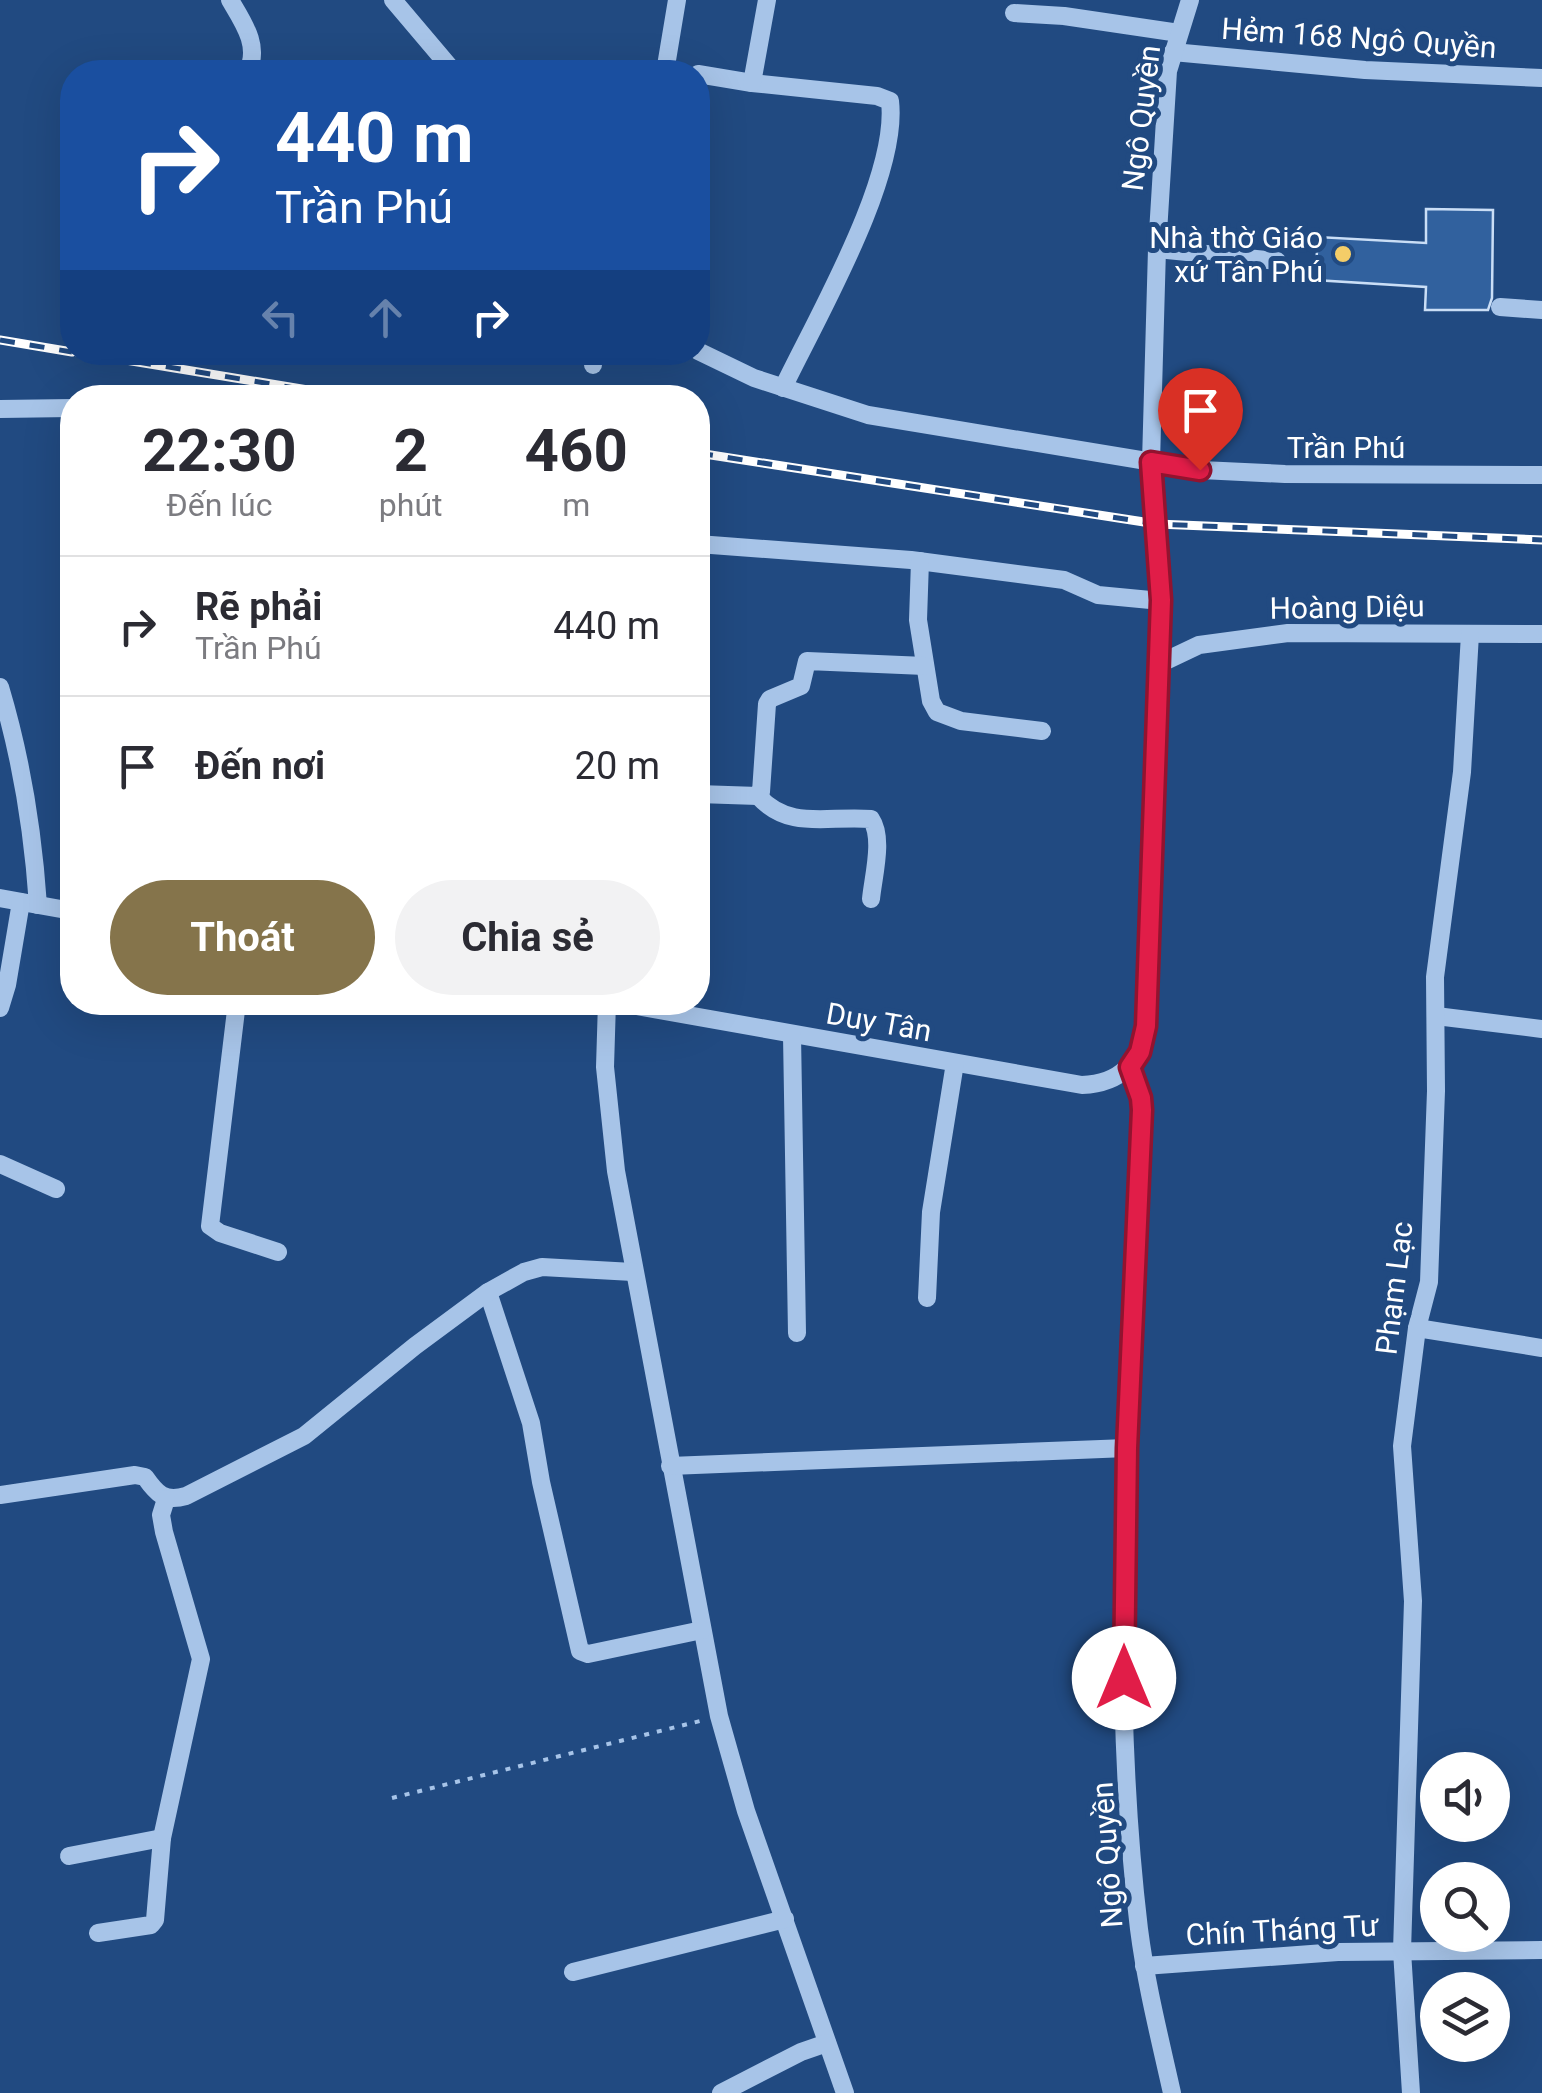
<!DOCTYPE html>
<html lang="vi">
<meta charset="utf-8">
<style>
body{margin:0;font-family:Roboto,sans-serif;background:#f2f2f3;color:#2b2b33;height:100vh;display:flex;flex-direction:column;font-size:38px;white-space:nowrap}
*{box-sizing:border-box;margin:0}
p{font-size:32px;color:#7c7c81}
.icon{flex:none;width:55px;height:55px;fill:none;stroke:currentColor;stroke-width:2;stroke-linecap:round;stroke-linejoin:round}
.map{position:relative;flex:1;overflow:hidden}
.side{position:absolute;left:60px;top:385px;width:650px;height:630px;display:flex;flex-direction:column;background:#fff;border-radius:40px;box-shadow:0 10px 40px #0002}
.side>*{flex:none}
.guide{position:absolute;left:60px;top:60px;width:650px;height:305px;border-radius:40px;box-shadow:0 10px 40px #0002;background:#1a4fa0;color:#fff;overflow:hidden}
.fabs{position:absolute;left:1420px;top:1752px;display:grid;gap:20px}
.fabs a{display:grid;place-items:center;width:90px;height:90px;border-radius:50%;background:#fff;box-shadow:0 10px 40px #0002;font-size:50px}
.pin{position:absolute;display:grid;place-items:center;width:85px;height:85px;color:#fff;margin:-102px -42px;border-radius:50% 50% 50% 0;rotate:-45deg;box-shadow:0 0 10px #0007}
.pin .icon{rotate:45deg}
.me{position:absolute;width:110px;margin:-55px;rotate:0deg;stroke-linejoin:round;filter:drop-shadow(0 0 8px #0008)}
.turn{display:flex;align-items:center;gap:35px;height:210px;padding:0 50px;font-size:45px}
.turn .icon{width:130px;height:130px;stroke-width:2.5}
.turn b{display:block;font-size:70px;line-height:85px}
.lanes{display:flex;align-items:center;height:95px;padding:0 50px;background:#0003;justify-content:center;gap:50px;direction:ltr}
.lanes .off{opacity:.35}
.eta{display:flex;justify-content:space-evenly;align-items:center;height:170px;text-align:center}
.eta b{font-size:60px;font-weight:700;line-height:70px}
.action{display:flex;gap:20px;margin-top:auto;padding:20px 50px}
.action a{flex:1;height:115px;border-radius:60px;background:#85744b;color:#fff;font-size:40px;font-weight:700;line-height:115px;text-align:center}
.action a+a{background:#f2f2f3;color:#2b2b33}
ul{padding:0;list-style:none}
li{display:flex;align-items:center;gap:30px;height:140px;padding:0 50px;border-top:2px solid #e1e1e2}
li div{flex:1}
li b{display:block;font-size:38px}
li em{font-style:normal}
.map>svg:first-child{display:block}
.building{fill:#31619e;stroke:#cadef6;stroke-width:2.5}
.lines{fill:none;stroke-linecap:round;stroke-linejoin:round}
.path{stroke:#a7c4e8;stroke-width:4;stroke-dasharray:5 8;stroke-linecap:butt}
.minor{stroke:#a7c4e8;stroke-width:18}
.rail-casing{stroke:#fff;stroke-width:9}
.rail{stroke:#214a81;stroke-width:5;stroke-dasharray:15;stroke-linecap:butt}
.route-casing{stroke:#92132f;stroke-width:25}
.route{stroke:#e11d48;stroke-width:18}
.poi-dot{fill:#f4cd68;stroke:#214a81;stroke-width:4}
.labels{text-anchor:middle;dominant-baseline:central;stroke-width:10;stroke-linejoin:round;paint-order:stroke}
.street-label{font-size:30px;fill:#fff;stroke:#214a81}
.poi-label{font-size:30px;fill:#fff;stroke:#214a81;text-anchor:end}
</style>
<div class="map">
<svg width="1542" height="2093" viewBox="0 0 1542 2093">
<rect width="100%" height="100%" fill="#214a81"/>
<polygon class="building" points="1426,209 1493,210 1492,298 1488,310 1425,310 1426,287 1315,280 1318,237 1426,243"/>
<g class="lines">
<polyline class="path" points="392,1798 700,1721"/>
<g class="minor">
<path d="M230 0C243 22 261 47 247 72"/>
<polyline points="393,0 454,72"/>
<polyline points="1014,13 1064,16 1179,33"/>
<polyline points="1173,52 1365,70 1542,78"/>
<polyline points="661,72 666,66 677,0"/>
<path d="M698 74 752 83 877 96 890 101C899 177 817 317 783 388"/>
<polyline points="752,83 767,0"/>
<polyline points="1157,249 1277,261"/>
<polyline points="1500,307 1542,310"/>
<polyline points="698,351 754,378 868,415 1201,470 1285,474 1542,475"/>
<polyline points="593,352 593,365"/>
<polyline points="0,409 72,408"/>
<polyline points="698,544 911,560 1064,580 1098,595 1161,601"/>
<polyline points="920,561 918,620 931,701 937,712 961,721 1042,731"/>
<polyline points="1159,664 1199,645 1288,633 1542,634"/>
<path d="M0 687C21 757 33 831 38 905"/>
<polyline points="698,794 758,796 761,792 767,704 770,699 801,686 807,661 925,666"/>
<path d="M758 796C790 831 828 815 871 819 884 838 873 877 871 899"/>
<polyline points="0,898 72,911"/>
<polyline points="237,1002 210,1226 220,1233 278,1252"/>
<polyline points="607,1002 605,1067 616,1171 719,1716 746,1811 845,2093"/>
<path d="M614 1002 1082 1085C1123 1083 1137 1063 1146 1026L1161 601 1151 462 1157 249 1168 71 1190 0"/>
<polyline points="0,1008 7,985 21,902"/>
<polyline points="1436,1016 1542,1029"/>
<polyline points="792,1035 797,1333"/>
<path d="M1130 1067 1141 1097 1142 1110C1129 1378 1107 1663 1139 1929 1146 1984 1160 2039 1172 2093"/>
<polyline points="0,1164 56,1189"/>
<polyline points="488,1292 531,1423 541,1482 580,1651 588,1654 702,1630"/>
<polyline points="927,1298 931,1212 955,1063"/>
<polyline points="1417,1328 1542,1348"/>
<polyline points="670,1466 1127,1448"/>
<path d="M0 1495 135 1475 145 1477C157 1494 164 1502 186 1496L304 1436 415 1346 488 1292 524 1272 542 1267 633 1272"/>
<polyline points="69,1856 162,1838"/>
<polyline points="98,1933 151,1925 155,1920 162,1838 201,1659 164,1532 161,1515 166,1499"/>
<polyline points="1144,1966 1338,1952 1542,1950"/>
<polyline points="573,1972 785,1919"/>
<polyline points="721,2093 801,2052 827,2043"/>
<polyline points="1411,2093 1402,1951 1413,1601 1402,1446 1417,1328 1429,1282 1436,1091 1435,977 1462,772 1470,634"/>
</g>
<g class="rail-casing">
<g id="rail">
<polyline points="0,340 72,352"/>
<polyline points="77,352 356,398"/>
<polyline points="698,453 1157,524 1542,540"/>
</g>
</g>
<use href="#rail" class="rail"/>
</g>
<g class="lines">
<g class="route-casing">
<polyline id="route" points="1124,1678 1127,1448 1142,1110 1141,1098 1130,1067 1140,1052 1146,1026 1161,600 1151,462 1200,470"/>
</g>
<use href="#route" class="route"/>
</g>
<circle class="poi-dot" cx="1343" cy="254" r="10"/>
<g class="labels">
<g class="street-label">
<text transform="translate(1359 38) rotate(4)">Hẻm 168 Ngô Quyền</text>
<text transform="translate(1141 118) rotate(-83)">Ngô Quyền</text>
<text x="1346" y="447">Trần Phú</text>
<text transform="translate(1347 607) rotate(-1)">Hoàng Diệu</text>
<text transform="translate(879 1022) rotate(10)">Duy Tân</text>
<text transform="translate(1394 1288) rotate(-83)">Phạm Lạc</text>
<text transform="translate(1107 1855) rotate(-94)">Ngô Quyền</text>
<text transform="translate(1282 1930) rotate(-3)">Chín Tháng Tư</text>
</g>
<g class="poi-label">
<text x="1323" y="237">Nhà thờ Giáo<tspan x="1323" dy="34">xứ Tân Phú</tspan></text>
</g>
</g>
</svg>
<div class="fabs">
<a><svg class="icon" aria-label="sound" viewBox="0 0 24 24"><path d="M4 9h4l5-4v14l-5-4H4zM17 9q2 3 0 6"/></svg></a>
<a><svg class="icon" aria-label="search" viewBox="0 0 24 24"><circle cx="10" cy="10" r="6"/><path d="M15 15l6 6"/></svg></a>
<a><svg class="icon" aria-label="layers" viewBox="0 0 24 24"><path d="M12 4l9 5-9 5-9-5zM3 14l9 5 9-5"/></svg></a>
</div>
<div class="pin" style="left:1200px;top:470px;background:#d93025"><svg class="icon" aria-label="arrive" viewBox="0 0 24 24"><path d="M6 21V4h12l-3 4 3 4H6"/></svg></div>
<svg class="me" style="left:1124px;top:1678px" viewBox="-20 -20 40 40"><circle r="19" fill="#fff"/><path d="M0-13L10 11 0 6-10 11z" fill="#e11d48"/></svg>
<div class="guide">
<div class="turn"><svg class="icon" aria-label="right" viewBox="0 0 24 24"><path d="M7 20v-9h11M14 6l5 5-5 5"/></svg><div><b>440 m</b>Trần Phú</div></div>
<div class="lanes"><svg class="icon off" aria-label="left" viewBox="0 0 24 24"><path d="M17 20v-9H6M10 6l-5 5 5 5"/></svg><svg class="icon off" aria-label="ahead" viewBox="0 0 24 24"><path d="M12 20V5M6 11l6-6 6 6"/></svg><svg class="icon" aria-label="right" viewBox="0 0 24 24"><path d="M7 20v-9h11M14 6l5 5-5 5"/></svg></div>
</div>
<section class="side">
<div class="eta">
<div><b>22:30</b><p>Đến lúc</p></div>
<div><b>2</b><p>phút</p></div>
<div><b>460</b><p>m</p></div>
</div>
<ul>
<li><svg class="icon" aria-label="right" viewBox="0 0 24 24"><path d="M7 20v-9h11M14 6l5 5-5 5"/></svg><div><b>Rẽ phải</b><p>Trần Phú</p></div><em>440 m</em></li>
<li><svg class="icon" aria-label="arrive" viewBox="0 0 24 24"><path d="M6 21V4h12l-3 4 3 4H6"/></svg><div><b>Đến nơi</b></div><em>20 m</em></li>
</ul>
<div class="action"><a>Thoát</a><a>Chia sẻ</a></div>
</section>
</div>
